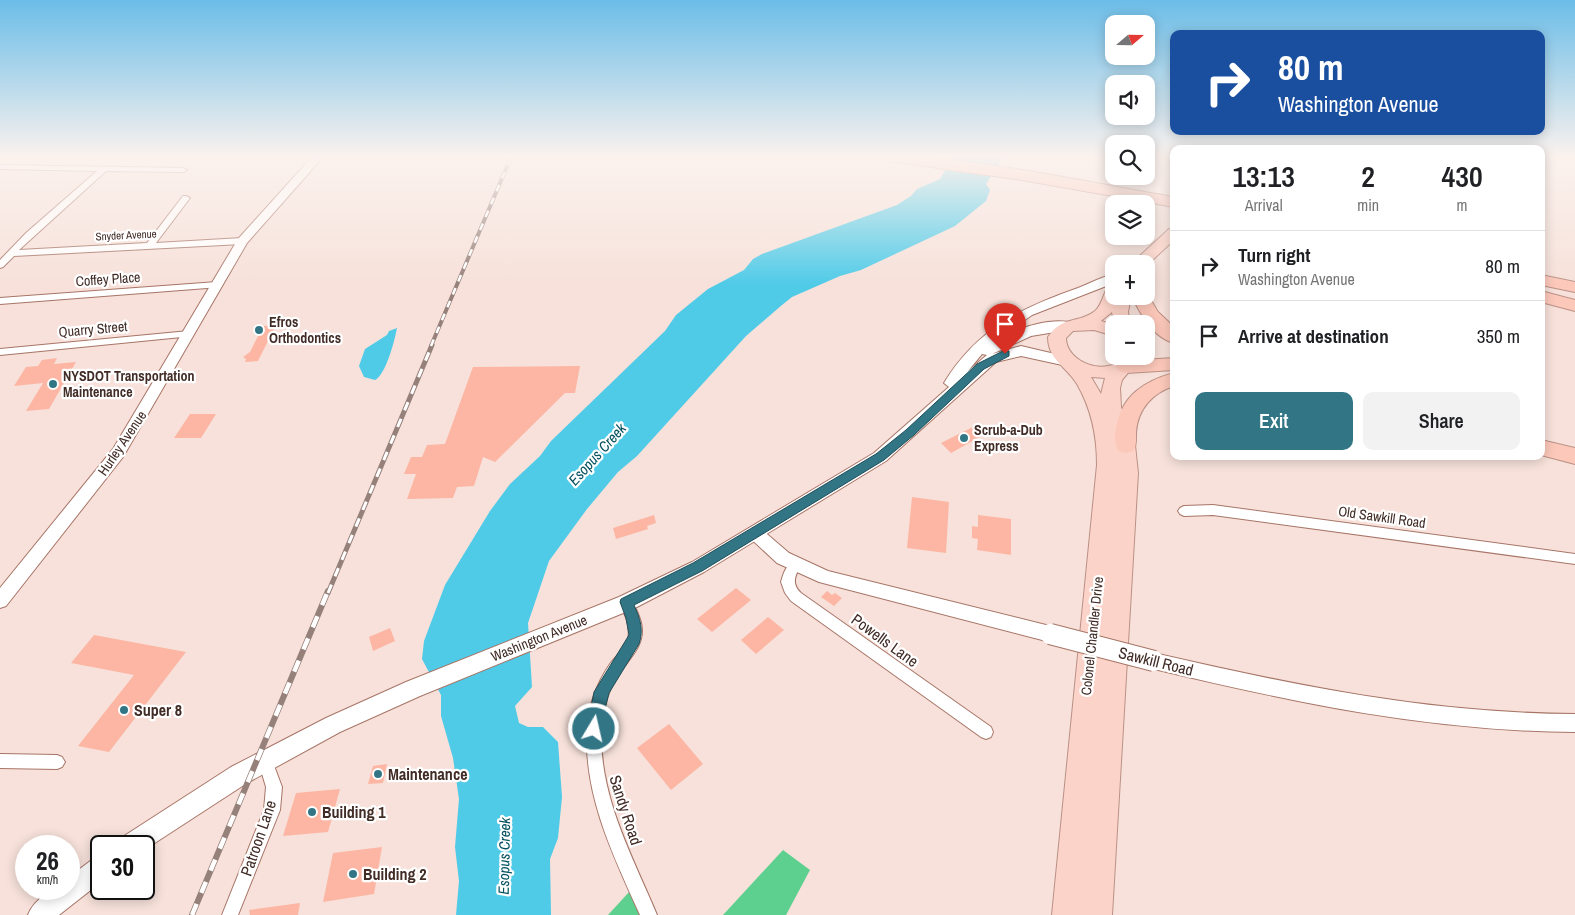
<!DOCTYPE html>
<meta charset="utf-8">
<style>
body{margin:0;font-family:"Archivo Narrow",sans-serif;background:#f2f2f2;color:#202124;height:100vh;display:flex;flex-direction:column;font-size:19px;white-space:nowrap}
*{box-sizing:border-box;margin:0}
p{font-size:16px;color:#757577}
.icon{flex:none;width:28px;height:28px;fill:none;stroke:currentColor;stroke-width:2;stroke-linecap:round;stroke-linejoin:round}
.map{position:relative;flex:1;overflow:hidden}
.details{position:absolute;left:1170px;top:145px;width:375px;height:315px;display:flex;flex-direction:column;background:#fff;border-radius:10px;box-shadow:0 2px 12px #0003}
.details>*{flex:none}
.hud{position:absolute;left:1170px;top:30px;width:375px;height:105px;border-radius:10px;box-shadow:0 2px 12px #0003;background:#1a4fa0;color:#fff;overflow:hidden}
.needle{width:32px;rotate:70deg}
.buttons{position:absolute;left:1105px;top:15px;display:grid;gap:10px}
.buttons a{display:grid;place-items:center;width:50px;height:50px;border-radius:10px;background:#fff;box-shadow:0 2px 12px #0003;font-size:25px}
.speed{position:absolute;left:15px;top:835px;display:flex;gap:10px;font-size:25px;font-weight:700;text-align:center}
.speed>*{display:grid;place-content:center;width:65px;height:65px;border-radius:50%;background:#fff;box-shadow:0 2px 12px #0003;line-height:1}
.speed small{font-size:12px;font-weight:400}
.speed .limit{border:2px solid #111;border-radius:8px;background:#fff;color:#111}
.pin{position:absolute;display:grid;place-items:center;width:42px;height:42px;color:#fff;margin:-51px -21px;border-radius:50% 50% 50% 0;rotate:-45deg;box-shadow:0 0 5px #0007}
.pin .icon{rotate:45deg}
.me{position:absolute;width:55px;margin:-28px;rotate:9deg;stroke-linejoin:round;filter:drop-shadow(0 0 4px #0008)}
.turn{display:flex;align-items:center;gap:18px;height:105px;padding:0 25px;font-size:22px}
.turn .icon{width:65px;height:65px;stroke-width:2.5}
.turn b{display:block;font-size:35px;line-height:42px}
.eta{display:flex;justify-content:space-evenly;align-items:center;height:85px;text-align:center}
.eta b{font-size:30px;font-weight:600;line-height:35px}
.button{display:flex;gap:10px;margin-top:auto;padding:10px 25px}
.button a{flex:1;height:58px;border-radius:10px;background:#327686;color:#fff;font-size:20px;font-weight:600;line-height:58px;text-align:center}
.button a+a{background:#f2f2f2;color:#202124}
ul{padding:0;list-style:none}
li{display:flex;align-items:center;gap:15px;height:70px;padding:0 25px;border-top:1px solid #e0e0e0}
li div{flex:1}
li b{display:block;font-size:19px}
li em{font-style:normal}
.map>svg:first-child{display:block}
.green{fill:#5dd08f}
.water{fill:#4fcbe8}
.building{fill:#fcb6a3}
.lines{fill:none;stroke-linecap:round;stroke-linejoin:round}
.minor-casing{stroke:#a77567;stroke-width:2}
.tertiary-casing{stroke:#a77567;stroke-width:2}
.secondary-casing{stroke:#a77567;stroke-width:2}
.trunk-casing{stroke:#bb9186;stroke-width:2}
.motorway-casing{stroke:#bb9186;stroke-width:2}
.minor{fill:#fff;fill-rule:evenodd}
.tertiary{fill:#fff;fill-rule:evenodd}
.secondary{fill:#fff;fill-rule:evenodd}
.trunk{fill:#fcd3c8;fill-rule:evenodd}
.motorway{fill:#fcc8ba;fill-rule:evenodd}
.rail-far2-casing{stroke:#96807a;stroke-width:4}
.rail-far1-casing{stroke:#96807a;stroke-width:5}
.rail-casing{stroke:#96807a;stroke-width:6}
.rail-far2{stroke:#fff;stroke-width:2.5;stroke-dasharray:7;stroke-linecap:butt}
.rail-far1{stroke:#fff;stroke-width:3;stroke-dasharray:9;stroke-linecap:butt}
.rail{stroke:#fff;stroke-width:4.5;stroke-dasharray:12;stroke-linecap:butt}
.tertiary-bridge-casing{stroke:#a77567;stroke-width:22;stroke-linecap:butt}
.tertiary-bridge{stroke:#fff;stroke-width:20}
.route{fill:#327686;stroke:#204d57}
.poi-dot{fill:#327686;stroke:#fff;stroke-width:2}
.labels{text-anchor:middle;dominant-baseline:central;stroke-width:4.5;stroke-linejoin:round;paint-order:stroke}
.far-street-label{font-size:11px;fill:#412c26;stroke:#fff}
.street-label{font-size:14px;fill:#412c26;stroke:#fff}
.poi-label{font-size:14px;font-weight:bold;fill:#412c26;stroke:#fff;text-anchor:start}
.water-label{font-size:15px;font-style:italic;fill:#04515f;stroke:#fff}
.near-street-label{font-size:16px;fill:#412c26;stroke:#fff}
.near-poi-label{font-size:16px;font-weight:bold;fill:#412c26;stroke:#fff;text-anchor:start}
</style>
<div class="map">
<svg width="1575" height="915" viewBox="0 0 1575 915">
<rect width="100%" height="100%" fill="#f7e1da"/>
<g class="green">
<polygon points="783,850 810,870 786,915 723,915"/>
<polygon points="630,891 641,915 608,915"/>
</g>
<g class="water">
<polygon points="953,157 1003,157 986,184 990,190 986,201 955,226 861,270 840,276 792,297 782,305 746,336 637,456 618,472 587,509 549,561 528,623 532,687 515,706 519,723 528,727 543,727 558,742 562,797 558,838 550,859 551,915 456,915 459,881 455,847 459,799 453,758 441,716 441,695 422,659 424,641 445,585 490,511 510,484 540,456 551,441 665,331 676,315 708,289 744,270 753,259 762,254 897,205 911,196 917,189 940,179"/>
<path d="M397 328C395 339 386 375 375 380L364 377 359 366 365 349 387 335 389 331Z"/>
</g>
<g class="building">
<polygon points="276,325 258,361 245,362 246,359 243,357 250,352 263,326"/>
<polygon points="57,358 54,364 76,362 49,409 26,411 43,383 14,386 26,367 38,366 42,360"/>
<polygon points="580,366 575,393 565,393 495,462 483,457 474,486 457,487 453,498 407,499 416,474 404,474 411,457 422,457 427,445 445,444 473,367"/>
<polygon points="190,414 216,414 201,438 174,438"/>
<polygon points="977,425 987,433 951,453 941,443"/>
<polygon points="912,497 949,502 946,553 907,548"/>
<polygon points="654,515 656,523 647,526 648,529 616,539 613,528"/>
<polygon points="978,515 1011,519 1011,555 977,550 978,539 972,538 972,526 978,527"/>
<polygon points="736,588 751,600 712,632 697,619"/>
<polygon points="827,591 832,595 835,593 842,598 834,606 821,597"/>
<polygon points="768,617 784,630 756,654 741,640"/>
<polygon points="390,628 395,641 373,651 369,637"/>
<polygon points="94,635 186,652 109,752 78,746 134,675 71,663"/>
<polygon points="669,724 703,764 671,790 637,748"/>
<polygon points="387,764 383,783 368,784 373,766"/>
<polygon points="340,789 328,832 283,836 296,793"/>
<polygon points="382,847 374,894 323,902 333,853"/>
<polygon points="300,903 298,915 250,915 249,910"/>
</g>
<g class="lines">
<g class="minor-casing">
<g id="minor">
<polygon points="0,165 183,168 187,170 183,172 106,171 19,250 147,243 183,196 186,196 190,198 156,243 242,238 246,241 242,244 14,256 3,267 0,268 0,260 26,233 97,171 0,169"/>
<polygon points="217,282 220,283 220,287 0,304 0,298"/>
<polygon points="189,331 194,334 192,336 0,355 0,349"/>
<polygon points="1213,505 1575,554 1575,564 1213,515 1184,516 1180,514 1178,511 1180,508 1184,506"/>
<path d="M795 560 799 561 801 565C795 576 791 583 801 593L991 727 993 732 991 737 986 739 981 737 791 601 785 593 781 582C783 574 787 563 795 560Z"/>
<path d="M626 598 631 599C636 609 642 620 642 631 642 647 630 658 621 671 609 688 602 710 601 731 600 799 632 855 657 915H640C614 857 584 797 587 731 588 707 597 683 610 664 616 656 625 649 628 639 631 626 625 614 619 603L621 599Z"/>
<polygon points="265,753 270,755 282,787 280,810 238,915 222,915 264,810 266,787 258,760 260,755"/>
<polygon points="0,754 57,755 62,757 65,762 62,767 57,769 0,768"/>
</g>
</g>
<g class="tertiary-casing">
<g id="tertiary">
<polygon points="312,157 323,157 247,243 123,457 6,606 0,608 0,588 113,449 238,239"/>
<polygon points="755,527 761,529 789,553 828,571 1050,626 1056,629 1059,634 1056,639 1050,642 819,582 777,563 749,537 747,533 749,529"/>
<path d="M1154 653C1297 686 1427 713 1575 714V732C1427 731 1297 703 1154 669L1148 667 1145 661 1148 655Z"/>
</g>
</g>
<g class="secondary-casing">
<g id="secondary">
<path d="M1114 274V283L1032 315 999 338C1019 328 1051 317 1073 323L1075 326 1073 329 1031 336 992 354 1021 346 1072 358 1074 361 1072 364 1067 366 1021 356 996 362 886 461 704 572 633 609 420 696 340 732 247 783 144 850V846H118L121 838 231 767 326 718 406 682 619 597 692 562 874 453 949 387 944 383C977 329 1021 308 1078 288 1090 283 1102 277 1114 274ZM982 354 987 355 968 371Z"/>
<path d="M101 855V882L59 915H28C35 898 51 889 69 889V877L93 859Z"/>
</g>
</g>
<g class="trunk-casing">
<g id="trunk">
<polygon points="1174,228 1174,240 1146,266 1146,264 1131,264 1169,229"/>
<path d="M1114 285V296H1131L1128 312 1130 324H1114L1112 312 1101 321 1114 325V336L1094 330 1073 331 1066 338C1066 363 1108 378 1124 356H1142L1122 380 1120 388 1121 407 1135 445 1138 473 1112 915H1052L1097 465C1097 436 1092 410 1077 384 1066 366 1048 360 1048 337 1063 315 1078 324 1095 311 1102 305 1103 294 1108 287ZM1091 377 1105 378 1101 394Z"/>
</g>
</g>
<g class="motorway-casing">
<g id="motorway">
<path d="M882 157C980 157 1078 181 1174 197V207L1022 180 889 161Z"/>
<polygon points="1541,275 1575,282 1575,292 1541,285"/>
<polygon points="1541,291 1575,300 1575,311 1541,302"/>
<path d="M1146 292 1158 312 1174 327V343C1154 338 1140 314 1132 296H1146Z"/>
<polygon points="1174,358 1174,370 1126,373 1119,371 1116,367 1119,363 1126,361"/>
<path d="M1174 373V386C1152 393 1138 409 1136 432 1136 439 1137 445 1133 451L1126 453 1119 451C1114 444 1115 437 1116 429 1121 396 1144 381 1174 373Z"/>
<polygon points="1541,440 1575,448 1575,464 1541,455"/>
</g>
</g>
<use href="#minor" class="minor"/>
<use href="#tertiary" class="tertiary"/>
<use href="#secondary" class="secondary"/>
<use href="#trunk" class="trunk"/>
<use href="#motorway" class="motorway"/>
<g class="rail-far2-casing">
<polyline id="rail-far2" points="431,346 511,157"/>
</g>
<g class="rail-far1-casing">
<polyline id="rail-far1" points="328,593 432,345"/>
</g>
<g class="rail-casing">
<polyline id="rail" points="192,915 328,591"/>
</g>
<use href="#rail-far2" class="rail-far2"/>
<use href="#rail-far1" class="rail-far1"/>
<use href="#rail" class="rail"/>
<g class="tertiary-bridge-casing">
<polyline id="tertiary-bridge" points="1050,634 1154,661"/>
</g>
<use href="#tertiary-bridge" class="tertiary-bridge"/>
</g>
<linearGradient id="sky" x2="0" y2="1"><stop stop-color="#6bbde8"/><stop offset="0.55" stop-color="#fbf2ee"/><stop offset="1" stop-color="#fbf2ee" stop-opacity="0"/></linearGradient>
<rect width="1575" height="285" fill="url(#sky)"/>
<path class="route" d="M1005 350 1009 351V356L984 369 914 435 884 460 702 571 634 605C640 618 644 630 639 644L609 693 599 734 594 736 589 734 587 729 594 692 629 635 626 618 620 602 621 599 693 563 876 454 906 430 977 364Z"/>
<g class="poi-dot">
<circle cx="259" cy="330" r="5"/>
<circle cx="53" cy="384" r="5"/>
<circle cx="964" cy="438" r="5"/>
<circle cx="124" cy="710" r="5"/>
<circle cx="378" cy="774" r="5"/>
<circle cx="312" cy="812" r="5"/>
<circle cx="353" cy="874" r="5"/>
</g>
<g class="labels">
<g class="far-street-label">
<text transform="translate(126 235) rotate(-3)">Snyder Avenue</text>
</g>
<g class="street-label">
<text transform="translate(108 279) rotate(-4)">Coffey Place</text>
<text transform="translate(93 329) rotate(-5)">Quarry Street</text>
<text transform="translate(122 443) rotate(-56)">Hurley Avenue</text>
<text transform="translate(1382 517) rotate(8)">Old Sawkill Road</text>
<text transform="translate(1092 636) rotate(-84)">Colonel Chandler Drive</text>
<text transform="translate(539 638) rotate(-22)">Washington Avenue</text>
</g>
<g class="poi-label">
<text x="269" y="322">Efros<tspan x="269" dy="16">Orthodontics</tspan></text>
<text x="63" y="376">NYSDOT Transportation<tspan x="63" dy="16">Maintenance</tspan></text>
<text x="974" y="430">Scrub-a-Dub<tspan x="974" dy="16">Express</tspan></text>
</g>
<g class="water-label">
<text transform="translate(597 454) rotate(-48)">Esopus Creek</text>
<text transform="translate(504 856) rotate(-89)">Esopus Creek</text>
</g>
<g class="near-street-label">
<text transform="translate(885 640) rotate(36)">Powells Lane</text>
<text transform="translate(1156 661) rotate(14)">Sawkill Road</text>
<text transform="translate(626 810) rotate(72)">Sandy Road</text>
<text transform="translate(258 838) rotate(-71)">Patroon Lane</text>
</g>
<g class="near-poi-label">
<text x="134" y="710">Super 8</text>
<text x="388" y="774">Maintenance</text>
<text x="322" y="812">Building 1</text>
<text x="363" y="874">Building 2</text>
</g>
</g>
</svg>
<div class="buttons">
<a><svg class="needle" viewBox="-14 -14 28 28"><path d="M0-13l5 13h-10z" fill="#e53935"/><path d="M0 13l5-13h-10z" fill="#757577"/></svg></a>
<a><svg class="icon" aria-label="sound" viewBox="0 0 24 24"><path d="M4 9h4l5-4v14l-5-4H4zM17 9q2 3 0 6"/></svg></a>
<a><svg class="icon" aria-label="search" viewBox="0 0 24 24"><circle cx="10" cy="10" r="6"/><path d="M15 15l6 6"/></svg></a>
<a><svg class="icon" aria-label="layers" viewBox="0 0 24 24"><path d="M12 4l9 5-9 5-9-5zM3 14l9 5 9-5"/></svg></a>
<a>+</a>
<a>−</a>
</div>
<div class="speed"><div>26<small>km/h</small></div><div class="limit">30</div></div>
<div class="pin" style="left:1005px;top:354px;background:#d93025"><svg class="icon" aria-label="arrive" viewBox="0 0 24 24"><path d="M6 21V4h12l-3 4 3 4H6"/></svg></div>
<svg class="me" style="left:594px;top:729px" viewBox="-20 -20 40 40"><circle r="17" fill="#327686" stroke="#fff" stroke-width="3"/><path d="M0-11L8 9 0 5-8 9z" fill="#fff"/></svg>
<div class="hud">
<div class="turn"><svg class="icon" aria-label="right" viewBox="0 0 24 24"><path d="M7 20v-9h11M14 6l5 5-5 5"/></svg><div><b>80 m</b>Washington Avenue</div></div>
</div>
<section class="details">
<div class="eta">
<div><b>13:13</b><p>Arrival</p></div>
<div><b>2</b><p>min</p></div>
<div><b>430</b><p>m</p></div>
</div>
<ul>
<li><svg class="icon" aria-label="right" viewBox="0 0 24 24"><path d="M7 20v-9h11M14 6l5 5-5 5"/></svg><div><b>Turn right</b><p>Washington Avenue</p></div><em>80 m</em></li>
<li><svg class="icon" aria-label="arrive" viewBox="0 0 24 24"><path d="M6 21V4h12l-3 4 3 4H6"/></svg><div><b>Arrive at destination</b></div><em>350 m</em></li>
</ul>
<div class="button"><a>Exit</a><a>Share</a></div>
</section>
</div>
